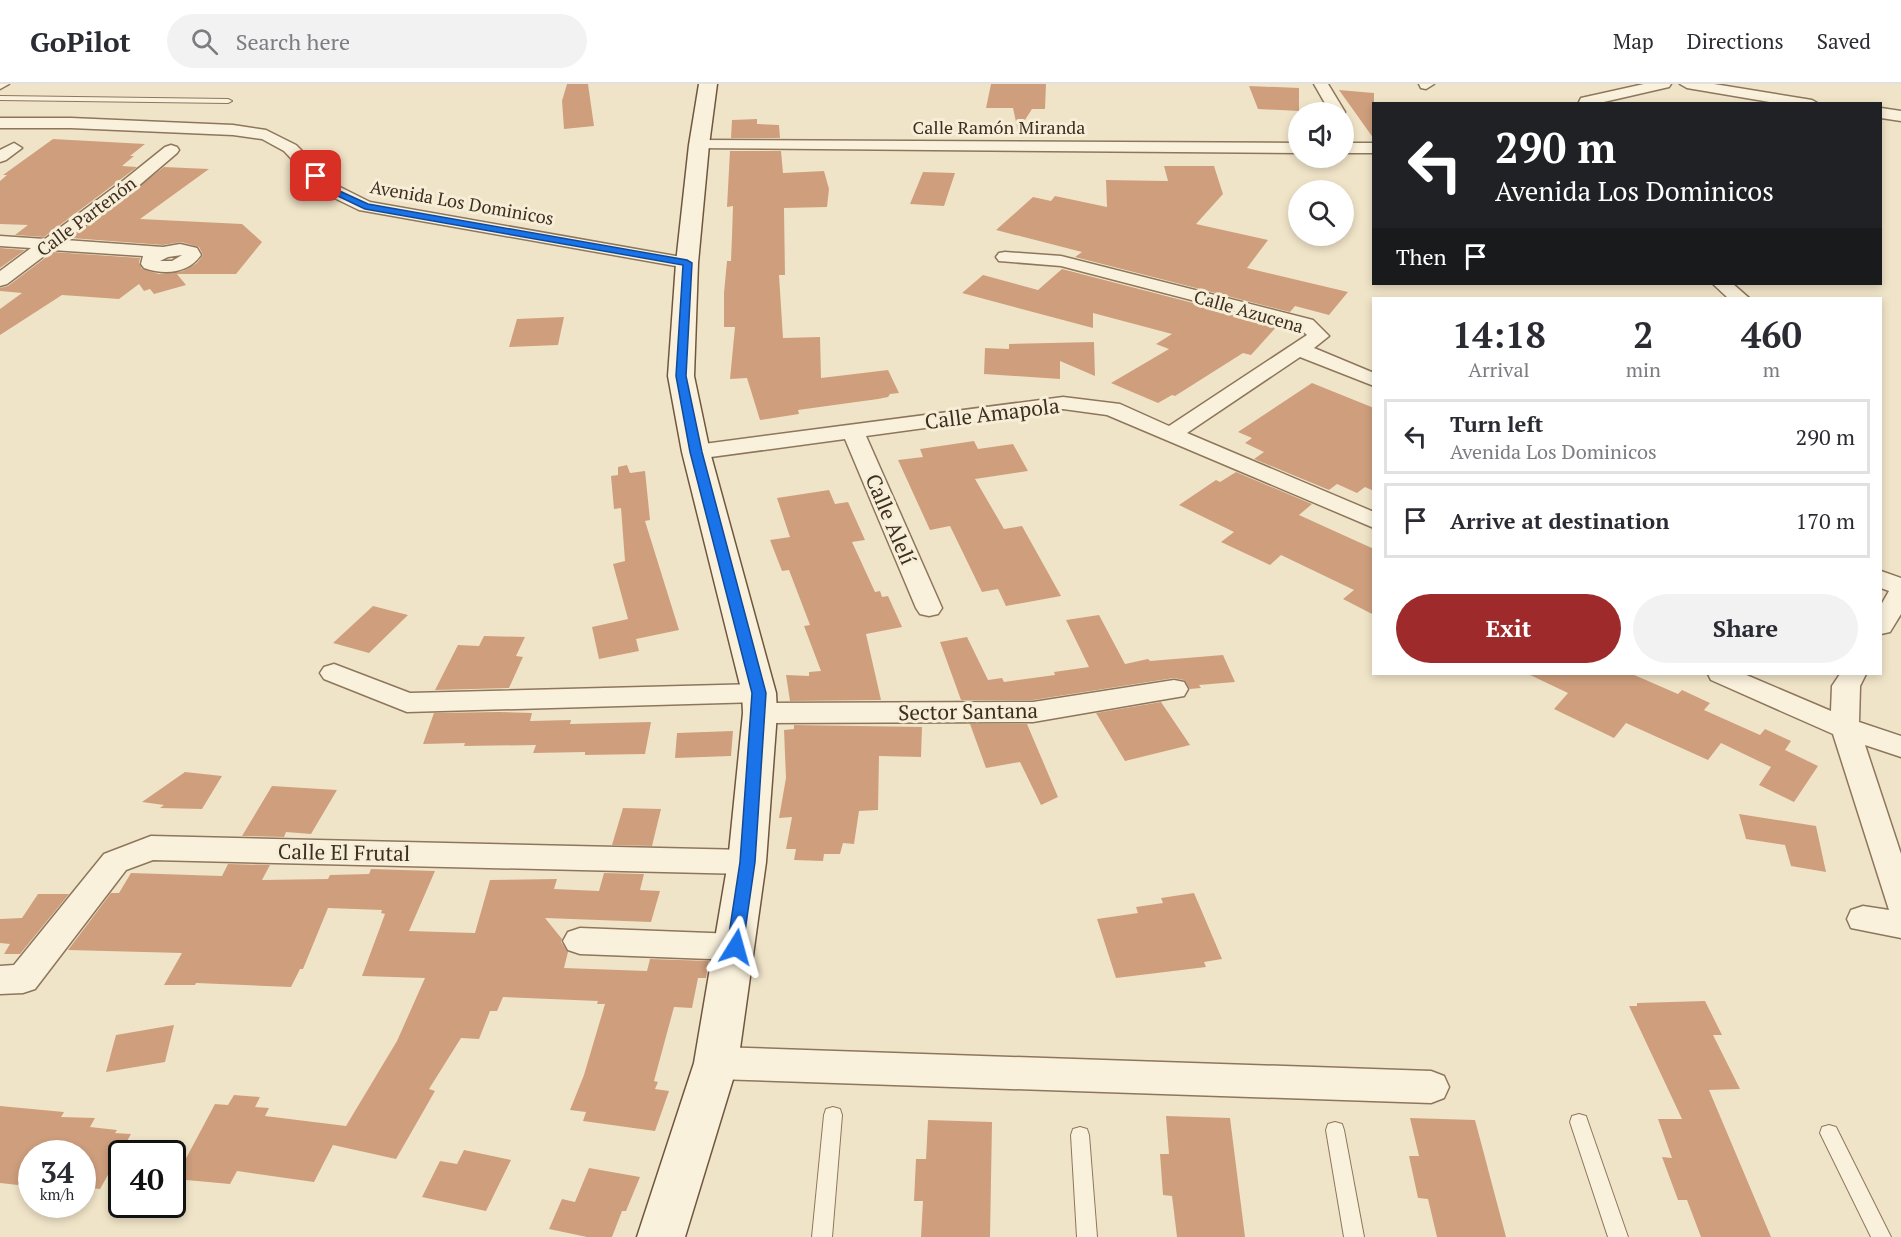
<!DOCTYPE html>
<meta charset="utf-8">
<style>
body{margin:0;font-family:"PT Serif",serif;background:#f2f2f3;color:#2b2b33;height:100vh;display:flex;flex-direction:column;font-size:22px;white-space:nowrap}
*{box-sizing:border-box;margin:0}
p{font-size:20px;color:#7c7c81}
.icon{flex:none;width:33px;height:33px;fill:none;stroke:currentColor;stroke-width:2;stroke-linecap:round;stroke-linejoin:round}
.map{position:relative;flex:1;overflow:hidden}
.sheet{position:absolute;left:1372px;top:213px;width:510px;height:378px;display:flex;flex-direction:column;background:#fff;border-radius:0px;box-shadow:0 3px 9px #0003}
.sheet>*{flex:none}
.banner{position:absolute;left:1372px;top:18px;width:510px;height:183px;border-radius:0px;box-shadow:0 3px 9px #0003;background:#202124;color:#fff;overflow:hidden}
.tools{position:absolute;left:1288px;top:18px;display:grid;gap:12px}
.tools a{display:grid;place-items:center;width:66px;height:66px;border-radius:50%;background:#fff;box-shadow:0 3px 9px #0003;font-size:30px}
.speed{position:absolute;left:18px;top:1056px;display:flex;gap:12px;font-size:30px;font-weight:700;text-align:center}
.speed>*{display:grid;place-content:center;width:78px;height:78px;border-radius:50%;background:#fff;box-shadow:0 3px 9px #0003;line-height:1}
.speed small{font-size:15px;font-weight:400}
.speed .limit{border:3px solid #111;border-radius:9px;background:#fff;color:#111}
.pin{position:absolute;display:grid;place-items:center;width:51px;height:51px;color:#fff;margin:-26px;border-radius:12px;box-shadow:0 3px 9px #0006}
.me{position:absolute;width:66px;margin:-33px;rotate:8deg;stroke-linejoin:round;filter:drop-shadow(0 0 4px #0008)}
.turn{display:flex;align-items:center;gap:21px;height:126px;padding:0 24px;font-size:27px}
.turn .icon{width:78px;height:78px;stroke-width:2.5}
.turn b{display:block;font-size:42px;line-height:51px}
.then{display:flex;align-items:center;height:57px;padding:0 24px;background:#0003;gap:12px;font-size:22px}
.eta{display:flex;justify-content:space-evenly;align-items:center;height:102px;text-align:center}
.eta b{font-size:36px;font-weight:700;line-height:42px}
.action{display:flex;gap:12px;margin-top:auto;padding:12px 24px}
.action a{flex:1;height:69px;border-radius:36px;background:#9e2a2b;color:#fff;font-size:24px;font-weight:700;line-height:69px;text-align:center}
.action a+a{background:#f2f2f3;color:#2b2b33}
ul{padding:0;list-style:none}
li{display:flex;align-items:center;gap:18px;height:75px;margin:0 12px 9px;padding:0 12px;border:3px solid #e1e1e2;border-radius:0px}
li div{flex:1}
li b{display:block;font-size:22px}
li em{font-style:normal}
header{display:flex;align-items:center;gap:36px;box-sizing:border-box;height:84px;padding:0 30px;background:#fff;border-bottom:2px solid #e1e1e2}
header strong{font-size:28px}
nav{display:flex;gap:33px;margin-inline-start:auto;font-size:21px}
.search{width:420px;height:54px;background:#f2f2f3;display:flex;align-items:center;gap:15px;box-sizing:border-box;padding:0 21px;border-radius:33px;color:#7c7c81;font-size:22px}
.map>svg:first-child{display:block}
.building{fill:#cf9f7d}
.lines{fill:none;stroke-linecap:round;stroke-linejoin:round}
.lane-casing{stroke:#8d765c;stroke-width:2}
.street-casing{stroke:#8d765c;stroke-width:3}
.secondary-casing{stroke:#6f573f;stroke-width:3}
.lane{fill:#faf1dc;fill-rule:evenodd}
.street{fill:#faf1dc;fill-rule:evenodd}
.secondary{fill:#faf1dc;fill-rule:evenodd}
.route{fill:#1a73e8;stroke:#114b97;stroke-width:1.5}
.labels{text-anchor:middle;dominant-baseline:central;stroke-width:6;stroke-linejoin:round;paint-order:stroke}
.far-street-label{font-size:18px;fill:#3d2e20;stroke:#f7eed8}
.street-label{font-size:21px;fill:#3d2e20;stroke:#f7eed8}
</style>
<header>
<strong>GoPilot</strong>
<div class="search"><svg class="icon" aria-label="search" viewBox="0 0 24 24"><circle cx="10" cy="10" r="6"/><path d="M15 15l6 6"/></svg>Search here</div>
<nav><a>Map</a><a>Directions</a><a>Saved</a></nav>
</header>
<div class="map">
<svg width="1901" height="1153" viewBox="0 0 1901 1153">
<rect width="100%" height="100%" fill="#f0e4c8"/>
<g class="building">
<polygon points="567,0 588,0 594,42 564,45 562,17"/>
<polygon points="991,0 1046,0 1045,25 1032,25 1018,47 1013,24 986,24"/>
<polygon points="1249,2 1299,4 1299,27 1258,25"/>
<polygon points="1339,6 1374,9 1374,55"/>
<polygon points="757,35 757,40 779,41 780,54 731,54 732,36"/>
<polygon points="53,55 145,60 130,72 134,72 122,82 137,83 44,153 15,151 28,141 0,140 0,97 7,91 3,91"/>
<polygon points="730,67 781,67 783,89 824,87 829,105 827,123 784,124 785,191 779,191 783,254 820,253 821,294 888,286 899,309 890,310 888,313 878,315 798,326 799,330 760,336 747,294 730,295 735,243 724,243 724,209 727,177 731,177 732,152 733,122 727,123"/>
<polygon points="1164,82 1214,82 1223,110 1196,140 1268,156 1247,184 1348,208 1329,231 1295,222 1290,228 1075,173 1082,168 996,146 1033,113 1051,117 1055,112 1107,123 1106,96 1168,97"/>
<polygon points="164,83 209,85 140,135 242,140 262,158 236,190 177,190 186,201 154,210 150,205 144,207 139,200 119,215 62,211 0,251 0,225 22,209 0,207 0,204 8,202 53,168 140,174 139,179 142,185 159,190 183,187 197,179 203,171 199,163 181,158 163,161 71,154"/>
<polygon points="923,88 955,89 944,122 910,120"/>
<polygon points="0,164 25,166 0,184"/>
<polygon points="1062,185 1278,241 1251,271 1243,269 1175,312 1172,311 1158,319 1111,299 1169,265 1156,260 1172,250 1093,229 1093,244 962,209 983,191 1038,206"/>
<polygon points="564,233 558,261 509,263 517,235"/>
<polygon points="1094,258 1095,292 1060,277 1060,295 984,290 985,264 1009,265 1009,260"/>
<polygon points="1312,299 1374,324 1374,407 1365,403 1357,409 1337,400 1329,406 1254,375 1264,368 1245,359 1252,354 1238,348"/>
<polygon points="974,357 978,365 1013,360 1028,387 975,395 1004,445 1022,442 1061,512 1006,522 998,505 982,508 950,442 930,446 898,376 923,373 920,365"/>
<polygon points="627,381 630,389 645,387 650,436 645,437 679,546 636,555 639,567 599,575 592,543 628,535 613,480 625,477 621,424 614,425 611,392 618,391 618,383"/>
<polygon points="1236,388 1312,420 1299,431 1374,465 1374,531 1343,515 1354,506 1281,471 1270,481 1221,458 1234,448 1179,421 1216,396 1220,398"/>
<polygon points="829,406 835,420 848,418 865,456 852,458 875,508 880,507 882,513 888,512 902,543 866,550 881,616 790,617 786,591 809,592 809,588 821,587 804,542 810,541 789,486 782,487 770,456 790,453 777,414"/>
<polygon points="373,522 408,531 369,569 333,559"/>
<polygon points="1099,531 1125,580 1148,575 1150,577 1223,571 1235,598 1199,601 1201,604 1190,605 1184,596 1174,594 1033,616 961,616 940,558 967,553 988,596 1002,594 1004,598 1055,591 1054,588 1089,583 1066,536"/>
<polygon points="484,552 525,553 516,572 523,573 509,604 435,606 458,561 479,562"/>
<polygon points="1528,590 1632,590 1678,610 1682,606 1710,619 1704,626 1760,651 1765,645 1791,657 1785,666 1818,682 1794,718 1759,701 1771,683 1721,659 1708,676 1626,639 1614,654 1554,625 1568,609"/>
<polygon points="1161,618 1190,661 1125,677 1096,629"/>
<polygon points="499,628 532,629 530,637 571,636 570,640 651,638 645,670 585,671 585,668 533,669 536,661 464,662 465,659 423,660 434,629"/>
<polygon points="970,640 1027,640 1058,713 1041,721 1020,678 986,684"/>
<polygon points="794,641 922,643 921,673 879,672 878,726 859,727 854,760 843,759 840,770 824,770 823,777 794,776 796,765 786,765 792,733 779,734 786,694 784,646 794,645"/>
<polygon points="733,647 731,672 675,674 677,649"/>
<polygon points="185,688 222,692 202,725 160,724 164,721 142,718"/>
<polygon points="272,702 337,706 311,750 286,748 284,753 242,752"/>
<polygon points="623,724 661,725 652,762 612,761"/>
<polygon points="1739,730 1816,742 1826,788 1791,782 1785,761 1746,755"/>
<polygon points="228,780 270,781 262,796 328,795 330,791 369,790 371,785 435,787 409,847 475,849 490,796 557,795 554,805 599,807 604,789 644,790 640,806 660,807 651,838 545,834 562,855 561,858 568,868 564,884 647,887 650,875 709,877 706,894 698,894 692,924 674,923 654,997 658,998 655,1005 669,1007 655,1047 583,1037 586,1028 570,1026 584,991 605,920 597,920 598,917 503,913 497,927 490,927 479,955 461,954 429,1005 435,1007 396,1075 333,1061 314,1098 237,1087 230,1100 175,1095 215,1020 228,1021 234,1011 260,1013 255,1023 269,1024 265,1032 346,1042 397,957 425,894 362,892 385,830 381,829 382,826 328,824 303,885 300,885 291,903 196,899 195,901 164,901 182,869 68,866 111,809 119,809 131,789 222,792"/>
<polygon points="1194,809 1222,875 1204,878 1206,883 1116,894 1097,835 1138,829 1136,823 1163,819 1161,814"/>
<polygon points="38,810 69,810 20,870 4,870 10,860 0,859 0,835 22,834"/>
<polygon points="1705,917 1722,951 1713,951 1740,1005 1709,1006 1771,1153 1701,1153 1687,1116 1678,1116 1662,1073 1672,1074 1658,1035 1682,1035 1629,922 1637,922 1637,919"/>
<polygon points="174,941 165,978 106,988 116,951"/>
<polygon points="0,1022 64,1028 61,1033 95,1034 90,1043 117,1046 115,1049 131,1050 100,1105 82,1103 82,1070 32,1070 32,1080 18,1101 0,1099"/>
<polygon points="1166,1032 1230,1034 1245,1153 1177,1153 1172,1112 1163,1111 1160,1070 1169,1070"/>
<polygon points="1410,1034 1475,1036 1506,1153 1437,1153 1428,1115 1418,1114 1409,1072 1419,1072"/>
<polygon points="928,1036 992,1038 990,1153 921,1153 923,1117 914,1117 916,1075 926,1075"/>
<polygon points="464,1066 511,1076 486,1127 422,1113 440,1077 457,1080"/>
<polygon points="589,1084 640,1093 626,1127 622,1127 612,1153 587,1153 549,1145 562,1115 575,1118"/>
</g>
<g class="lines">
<g class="lane-casing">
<g id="lane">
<polygon points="0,12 228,15 232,17 228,19 0,16"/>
<polygon points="833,1023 840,1025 842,1031 832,1153 812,1153 824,1031 826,1025"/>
<polygon points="1579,1030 1586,1032 1588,1038 1628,1153 1608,1153 1570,1038 1572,1032"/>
<polygon points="1335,1038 1342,1040 1344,1046 1364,1153 1344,1153 1326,1046 1328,1040"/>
<polygon points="1829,1041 1836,1043 1891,1153 1871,1153 1820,1049 1822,1043"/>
<polygon points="1080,1043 1087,1045 1089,1051 1097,1153 1077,1153 1071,1051 1073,1045"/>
</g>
</g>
<g class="street-casing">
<g id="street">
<polygon points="0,0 9,0 0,5"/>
<polygon points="1314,0 1328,0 1345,28 1344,29 1330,28"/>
<polygon points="1419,0 1434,0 1426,5 1421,4"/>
<polygon points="1644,0 1671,0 1669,3 1595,20 1578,20 1581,14"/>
<polygon points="1680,0 1714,0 1812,16 1819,20 1781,20 1687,4"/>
<polygon points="1881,24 1901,27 1901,37 1881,34"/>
<polygon points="0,34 71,34 233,41 266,46 296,61 336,101 370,118 687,174 693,175 696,179 693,183 687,184 359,126 324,109 284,67 262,55 233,51 71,44 0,44"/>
<polygon points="699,56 1299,59 1299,69 693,64 691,61"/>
<polygon points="14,59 22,64 6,76 0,78 0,66"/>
<rect x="1344" y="59" width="30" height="10"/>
<path d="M171 61 177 63 179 66 177 69 136 104 65 156 163 163 180 160 197 164 201 171C188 190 164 191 144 184L141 180 143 172 52 166 7 200 0 202V187L31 164 0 162V152L45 155 124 96 165 63ZM182 171 172 177H160L168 173Z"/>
<polygon points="1005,168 1061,172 1313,236 1329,252 1314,264 1374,289 1374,302 1300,273 1187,349 1374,428 1374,444 1107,331 1063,325 866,352 942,524 938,530 929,532 920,530 916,524 845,355 696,375 688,373 685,368 688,363 696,361 1063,313 1120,320 1169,342 1307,251 1299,244 1061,182 999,177 996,173 999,169"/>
<polygon points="1713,200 1733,200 1749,214 1728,214"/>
<polygon points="1881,487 1901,494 1901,530 1890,548 1881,550 1881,521 1889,507 1881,504"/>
<polygon points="334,580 410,609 759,600 769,602 773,609 769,616 759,618 407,628 324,595 320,589 324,583"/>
<polygon points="1708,590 1744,590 1831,627 1832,602 1840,590 1866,590 1860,602 1859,638 1901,652 1901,673 1865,661 1901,770 1901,854 1851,844 1847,835 1851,826 1863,822 1889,826 1833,650 1711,596"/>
<polygon points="1174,596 1184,598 1188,605 1184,612 1033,638 760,639 750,636 746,629 750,622 760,619 1033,618"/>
<polygon points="151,752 747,766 758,770 763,778 758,786 747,790 153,776 126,786 35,905 23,909 0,910 0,882 14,881 104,770"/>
<polygon points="580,844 736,850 748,853 753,863 748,873 736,876 580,870 568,866 563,857 568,848"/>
<polygon points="716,963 1431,987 1444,992 1449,1003 1444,1014 1431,1019 716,995 703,990 698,979 703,968"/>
</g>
</g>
<g class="secondary-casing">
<polygon id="secondary" points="699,0 717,0 709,61 698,179 694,292 710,368 776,609 777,629 766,778 738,979 685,1153 637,1153 694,979 728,778 743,629 742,609 682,368 668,292 676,179 689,61"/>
</g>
<use href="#lane" class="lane"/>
<use href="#street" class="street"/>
<use href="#secondary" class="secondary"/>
</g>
<polygon class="route" points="313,90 319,90 333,104 368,120 687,176 692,179 686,292 702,368 766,609 755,778 742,868 736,870 730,868 727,863 740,778 752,609 690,368 676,292 683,181 365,125 327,107 313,93"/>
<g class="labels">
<g class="far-street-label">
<text x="999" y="43">Calle Ramón Miranda</text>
<text transform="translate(462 118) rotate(10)">Avenida Los Dominicos</text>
<text transform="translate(86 132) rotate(-37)">Calle Partenón</text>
<text transform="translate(1249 227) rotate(16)">Calle Azucena</text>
</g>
<g class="street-label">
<text transform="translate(992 329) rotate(-7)">Calle Amapola</text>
<text transform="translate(891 435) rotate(67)">Calle Alelí</text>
<text transform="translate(968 627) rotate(-1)">Sector Santana</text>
<text transform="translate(344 768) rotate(1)">Calle El Frutal</text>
</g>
</g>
</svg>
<div class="tools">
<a><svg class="icon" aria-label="sound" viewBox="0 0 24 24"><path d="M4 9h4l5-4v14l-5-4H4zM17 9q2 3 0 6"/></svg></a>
<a><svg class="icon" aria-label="search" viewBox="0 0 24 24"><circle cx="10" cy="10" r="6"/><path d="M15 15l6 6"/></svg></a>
</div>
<div class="speed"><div>34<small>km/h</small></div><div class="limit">40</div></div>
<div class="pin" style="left:316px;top:92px;background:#d93025"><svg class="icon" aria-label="arrive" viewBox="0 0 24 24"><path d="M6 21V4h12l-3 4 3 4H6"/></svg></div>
<svg class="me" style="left:736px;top:863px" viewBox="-20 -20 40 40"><path d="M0-17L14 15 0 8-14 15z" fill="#1a73e8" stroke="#fff" stroke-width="4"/></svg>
<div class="banner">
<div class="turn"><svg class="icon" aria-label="left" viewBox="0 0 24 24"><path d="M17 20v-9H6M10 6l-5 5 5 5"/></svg><div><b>290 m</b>Avenida Los Dominicos</div></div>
<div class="then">Then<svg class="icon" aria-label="arrive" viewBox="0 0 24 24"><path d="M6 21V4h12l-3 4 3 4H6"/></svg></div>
</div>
<section class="sheet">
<div class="eta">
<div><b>14:18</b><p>Arrival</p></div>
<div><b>2</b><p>min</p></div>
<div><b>460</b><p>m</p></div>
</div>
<ul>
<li><svg class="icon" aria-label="left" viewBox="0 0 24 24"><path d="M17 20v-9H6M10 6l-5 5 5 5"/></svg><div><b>Turn left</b><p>Avenida Los Dominicos</p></div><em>290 m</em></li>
<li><svg class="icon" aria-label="arrive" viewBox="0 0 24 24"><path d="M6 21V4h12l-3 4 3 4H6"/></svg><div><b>Arrive at destination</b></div><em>170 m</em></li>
</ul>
<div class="action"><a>Exit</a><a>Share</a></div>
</section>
</div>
